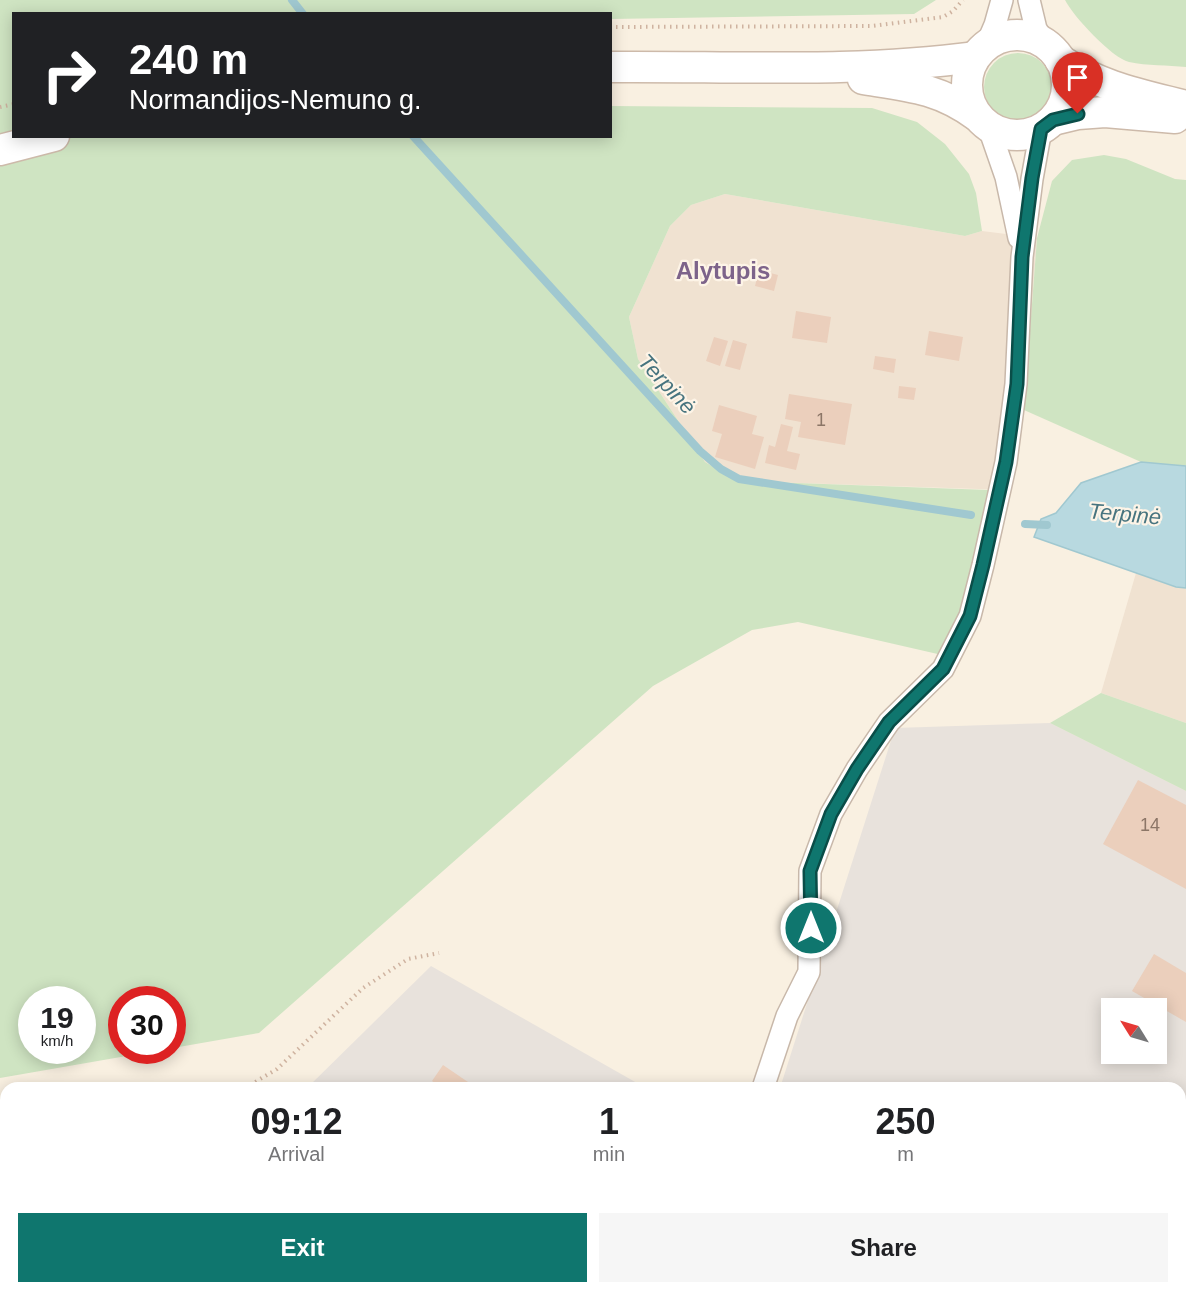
<!DOCTYPE html>
<meta charset="utf-8">
<style>
body{margin:0;font-family:Helvetica,sans-serif;background:#f6f6f6;color:#202124;height:100vh;display:flex;flex-direction:column;font-size:22px;white-space:nowrap}
*{box-sizing:border-box;margin:0}
p{font-size:20px;color:#757577}
.icon{flex:none;width:33px;height:33px;fill:none;stroke:currentColor;stroke-width:2;stroke-linecap:round;stroke-linejoin:round}
.map{position:relative;flex:1;overflow:hidden}
.panel{position:absolute;left:0px;top:1082px;width:1186px;height:212px;display:flex;flex-direction:column;background:#fff;border-radius:18px 18px 0 0;box-shadow:0 3px 15px #0003}
.panel>*{flex:none}
.guide{position:absolute;left:12px;top:12px;width:600px;height:126px;border-radius:0px;box-shadow:0 3px 15px #0003;background:#202124;color:#fff;overflow:hidden}
.needle{width:39px;rotate:307deg}
.fabs{position:absolute;left:1101px;top:998px;display:grid;gap:12px}
.fabs a{display:grid;place-items:center;width:66px;height:66px;border-radius:0px;background:#fff;box-shadow:0 3px 15px #0003;font-size:30px}
.speed{position:absolute;left:18px;top:986px;display:flex;gap:12px;font-size:30px;font-weight:700;text-align:center}
.speed>*{display:grid;place-content:center;width:78px;height:78px;border-radius:50%;background:#fff;box-shadow:0 3px 15px #0003;line-height:1}
.speed small{font-size:15px;font-weight:400}
.speed .limit{border:9px solid #d22;background:#fff;color:#111}
.pin{position:absolute;display:grid;place-items:center;width:51px;height:51px;color:#fff;margin:-62px -26px;border-radius:50% 50% 50% 0;rotate:-45deg;box-shadow:0 0 6px #0007}
.pin .icon{rotate:45deg}
.me{position:absolute;width:66px;margin:-33px;rotate:0deg;stroke-linejoin:round;filter:drop-shadow(0 0 4px #0008)}
.turn{display:flex;align-items:center;gap:21px;height:126px;padding:0 18px;font-size:27px}
.turn .icon{width:78px;height:78px;stroke-width:2.5}
.turn b{display:block;font-size:42px;line-height:51px}
.eta{display:flex;justify-content:space-evenly;align-items:center;height:102px;text-align:center}
.eta b{font-size:36px;font-weight:800;line-height:42px}
.button{display:flex;gap:12px;margin-top:auto;padding:12px 18px}
.button a{flex:1;height:69px;border-radius:0px;background:#0f766e;color:#fff;font-size:24px;font-weight:800;line-height:69px;text-align:center}
.button a+a{background:#f6f6f6;color:#202124}
.map>svg:first-child{display:block}
.residential{fill:#f0e2d1}
.industrial{fill:#e8e2dc;fill-rule:evenodd}
.green{fill:#cfe4c2;fill-rule:evenodd}
.water{fill:#b8d9e0;stroke:#a0c8d0;stroke-width:1.5}
.lines{fill:none;stroke-linecap:round;stroke-linejoin:round}
.stream{stroke:#a0c8d0;stroke-width:8}
.building{fill:#ebcfbc}
.street-casing{stroke:#c8b8aa;stroke-width:24}
.secondary-casing{stroke:#cdbaaa;stroke-width:33}
.path{stroke:#cfb3a0;stroke-width:4;stroke-dasharray:1.5 4.5;stroke-linecap:butt}
.street{stroke:#fff;stroke-width:21}
.secondary{stroke:#fff;stroke-width:30}
.route-casing{stroke:#0a4d48;stroke-width:15}
.route{stroke:#0f766e;stroke-width:10}
.labels{text-anchor:middle;dominant-baseline:central;stroke-width:4.5;stroke-linejoin:round;paint-order:stroke}
.number-label{font-size:18px;fill:#8c7667}
.water-label{font-size:22px;font-style:italic;fill:#47747f;stroke:#fdf4e7}
.quarter-label{font-size:24px;font-weight:bold;fill:#7d638a;stroke:#fdf4e7}
</style>
<div class="map">
<svg width="1186" height="1292" viewBox="0 0 1186 1292">
<rect width="100%" height="100%" fill="#f9f0e1"/>
<g class="residential">
<polygon points="725,194 965,236 982,231 1037,238 1024,410 1009,490 738,481 705,462 638,359 629,317 670,226 691,205"/>
<polygon points="1136,573 1176,587 1186,588 1186,723 1101,693"/>
</g>
<g class="industrial">
<path d="M1050 723 1186 791V1292H1053L1044 1287H1180V1088H780L895 728ZM1112 1008H1156V1053H1112Z"/>
<polygon points="431,966 644,1087 307,1088"/>
<polygon points="0,1190 6,1190 6,1287 992,1287 1000,1292 0,1292"/>
</g>
<g class="green">
<path d="M0 0H936L914 14 611 19 610 14H14V136H610L611 106 872 108 917 122 945 144 969 174 976 193 982 231 965 236 725 194 691 205 670 226 629 317 638 359 705 462 738 481 989 490 967 605 942 655 798 622 752 630 653 686 259 1033 173 1048 172 999H122V1050H161L0 1078ZM32 999H82V1050H32Z"/>
<path d="M1065 0H1186V67C1168 65 1147 66 1129 62 1112 58 1073 16 1065 0Z"/>
<circle cx="1018" cy="87" r="34"/>
<polygon points="1104,155 1126,159 1175,179 1186,180 1186,466 1141,462 1024,410 1037,238 1052,181 1072,160"/>
<polygon points="1101,693 1186,723 1186,791 1050,723"/>
</g>
<polygon class="water" points="1141,462 1186,466 1186,588 1176,587 1034,537 1041,519 1056,513 1081,483"/>
<g class="lines">
<g class="stream">
<polyline points="292,0 303,14"/>
<polyline points="413,136 700,451 721,469 739,479 971,515"/>
<polyline points="1025,524 1047,525"/>
</g>
</g>
<g class="building">
<polygon points="759,270 778,275 774,291 755,286"/>
<polygon points="796,311 831,317 827,343 792,338"/>
<polygon points="929,331 963,337 959,361 925,355"/>
<polygon points="714,337 728,341 720,366 706,361"/>
<polygon points="733,340 747,344 740,370 725,366"/>
<polygon points="875,356 896,359 894,373 873,369"/>
<polygon points="899,386 916,388 914,400 898,398"/>
<polygon points="789,394 852,404 845,445 798,437 801,422 785,419"/>
<polygon points="719,405 757,416 752,434 764,437 755,469 715,457 722,434 712,431"/>
<polygon points="781,424 793,427 787,451 800,454 796,470 765,463 769,445 775,447"/>
<polygon points="1138,780 1186,805 1186,889 1103,844"/>
<polygon points="1154,954 1186,973 1186,1022 1132,991"/>
<polygon points="443,1065 468,1082 464,1088 442,1088 432,1081"/>
<polygon points="0,1235 6,1239 7,1287 4,1292 0,1292"/>
<polygon points="240,1287 651,1287 659,1292 237,1292"/>
<polygon points="699,1287 826,1287 834,1292 708,1292"/>
<polygon points="955,1287 980,1287 988,1292 952,1292"/>
</g>
<g class="lines">
<g class="street-casing">
<g id="street">
<polyline points="1029,0 1036,29 1045,44"/>
<polyline points="986,46 995,25 1002,0"/>
<polyline points="989,128 1006,177 1019,238"/>
<polyline points="763,1088 787,1016 809,972 810,871 831,814 857,769 889,722 943,669 970,616 983,565 1006,462 1016,384 1022,257 1032,179 1041,129"/>
<polyline points="1012,1287 1021,1292"/>
</g>
</g>
<g class="secondary-casing">
<g id="secondary">
<circle cx="1017" cy="85" r="50"/>
<path d="M1060 60C1101 87 1139 94 1186 106"/>
<path d="M610 67C732 66 854 73 975 57"/>
<path d="M863 79C908 86 939 88 977 116"/>
<polyline points="1053,120 1078,114 1105,112 1175,118"/>
<polyline points="0,150 54,136"/>
</g>
</g>
<g class="path">
<polyline points="610,27 872,26 943,17 953,11 963,0"/>
<polyline points="0,107 14,104"/>
<polyline points="245,1088 277,1069 363,988 408,959 439,953"/>
<polyline points="0,1171 6,1170"/>
</g>
<use href="#street" class="street"/>
<use href="#secondary" class="secondary"/>
</g>
<g class="lines">
<g class="route-casing">
<polyline id="route" points="811,928 810,871 831,814 857,769 889,722 943,669 970,616 983,565 1006,462 1017,384 1022,257 1032,178 1041,129 1053,120 1078,114"/>
</g>
<use href="#route" class="route"/>
</g>
<g class="labels">
<g class="number-label">
<text x="821" y="420">1</text>
<text x="1150" y="825">14</text>
</g>
<g class="water-label">
<text transform="translate(667 384) rotate(47)">Terpinė</text>
<text transform="translate(1125 514) rotate(5)">Terpinė</text>
</g>
<g class="quarter-label">
<text x="723" y="270">Alytupis</text>
</g>
</g>
</svg>
<div class="fabs">
<a><svg class="needle" viewBox="-14 -14 28 28"><path d="M0-13l5 13h-10z" fill="#e53935"/><path d="M0 13l5-13h-10z" fill="#757577"/></svg></a>
</div>
<div class="speed"><div>19<small>km/h</small></div><div class="limit">30</div></div>
<div class="pin" style="left:1078px;top:114px;background:#d93025"><svg class="icon" aria-label="arrive" viewBox="0 0 24 24"><path d="M6 21V4h12l-3 4 3 4H6"/></svg></div>
<svg class="me" style="left:811px;top:928px" viewBox="-20 -20 40 40"><circle r="17" fill="#0f766e" stroke="#fff" stroke-width="3"/><path d="M0-11L8 9 0 5-8 9z" fill="#fff"/></svg>
<div class="guide">
<div class="turn"><svg class="icon" aria-label="right" viewBox="0 0 24 24"><path d="M7 20v-9h11M14 6l5 5-5 5"/></svg><div><b>240 m</b>Normandijos-Nemuno g.</div></div>
</div>
<section class="panel">
<div class="eta">
<div><b>09:12</b><p>Arrival</p></div>
<div><b>1</b><p>min</p></div>
<div><b>250</b><p>m</p></div>
</div>
<div class="button"><a>Exit</a><a>Share</a></div>
</section>
</div>
